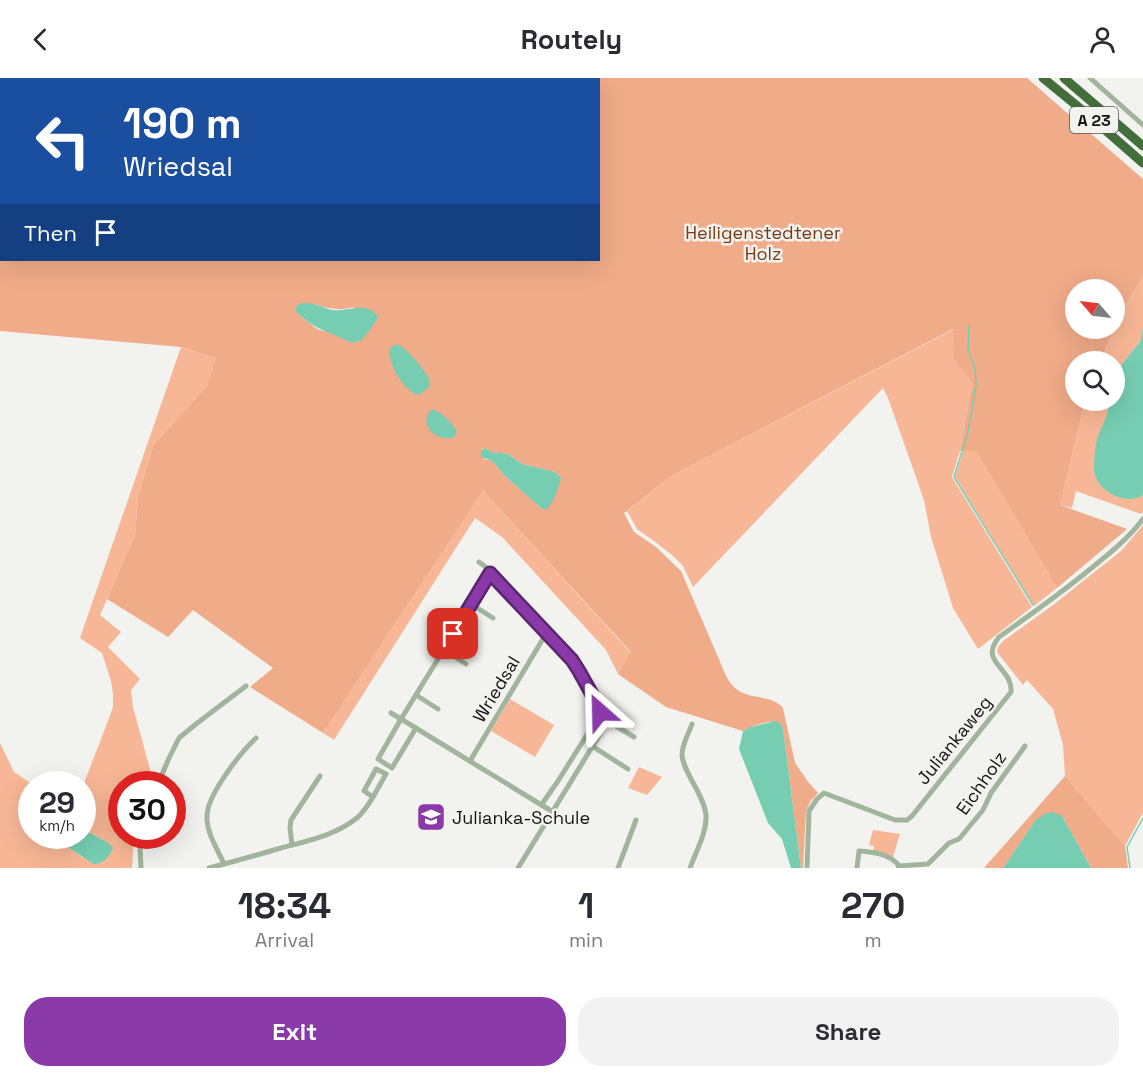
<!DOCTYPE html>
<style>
body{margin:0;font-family:"Space Grotesk",sans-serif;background:#f2f2f3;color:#2b2b33;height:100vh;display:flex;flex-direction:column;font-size:22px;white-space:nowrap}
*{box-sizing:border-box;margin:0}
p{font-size:20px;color:#7c7c81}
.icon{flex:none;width:33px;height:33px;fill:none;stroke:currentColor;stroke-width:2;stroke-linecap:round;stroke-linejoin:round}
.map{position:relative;height:790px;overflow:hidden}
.sheet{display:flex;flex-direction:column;background:#fff;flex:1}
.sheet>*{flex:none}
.hud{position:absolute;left:0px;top:0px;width:600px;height:183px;box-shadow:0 6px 24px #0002;background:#1a4fa0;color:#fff;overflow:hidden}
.needle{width:39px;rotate:298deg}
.buttons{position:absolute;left:1065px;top:201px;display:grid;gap:12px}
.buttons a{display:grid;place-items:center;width:60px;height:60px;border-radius:50%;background:#fff;box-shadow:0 6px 24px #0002;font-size:30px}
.speed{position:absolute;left:18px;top:693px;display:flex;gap:12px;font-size:30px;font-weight:700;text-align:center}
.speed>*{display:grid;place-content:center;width:78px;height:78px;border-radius:50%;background:#fff;box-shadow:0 6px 24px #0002;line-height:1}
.speed small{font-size:15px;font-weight:400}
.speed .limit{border:9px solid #d22;background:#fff;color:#111}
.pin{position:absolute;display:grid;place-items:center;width:51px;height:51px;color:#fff;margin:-26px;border-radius:12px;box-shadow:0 3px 9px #0006}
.me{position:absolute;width:66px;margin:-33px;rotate:335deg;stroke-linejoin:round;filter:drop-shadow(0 0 4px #0008)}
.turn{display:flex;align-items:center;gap:21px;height:126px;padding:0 24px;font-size:27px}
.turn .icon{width:78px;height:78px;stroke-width:2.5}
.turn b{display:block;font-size:42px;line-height:51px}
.then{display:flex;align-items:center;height:57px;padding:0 24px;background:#0003;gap:12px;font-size:22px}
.eta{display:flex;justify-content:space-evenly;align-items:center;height:102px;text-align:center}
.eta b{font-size:36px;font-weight:700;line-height:42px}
.cta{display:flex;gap:12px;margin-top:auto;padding:12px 24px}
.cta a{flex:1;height:69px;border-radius:24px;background:#8a39a9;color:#fff;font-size:24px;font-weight:700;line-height:69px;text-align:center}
.cta a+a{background:#f2f2f3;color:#2b2b33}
header{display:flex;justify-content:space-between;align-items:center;height:78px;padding:0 24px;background:#fff;font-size:27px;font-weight:700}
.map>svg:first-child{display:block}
.green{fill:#f7b796}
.forest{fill:#f0ab88;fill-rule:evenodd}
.water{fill:#76cdb2}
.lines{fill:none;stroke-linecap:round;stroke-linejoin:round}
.stream{stroke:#76cdb2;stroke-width:1.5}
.minor{stroke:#a0b59c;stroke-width:5}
.motorway{stroke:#416e39;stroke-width:9}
.route-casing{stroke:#5a256e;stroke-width:15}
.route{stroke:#8a39a9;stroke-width:10}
.labels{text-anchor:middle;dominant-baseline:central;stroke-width:5;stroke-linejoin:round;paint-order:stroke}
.shield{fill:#f2f3ef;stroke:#575755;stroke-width:1.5}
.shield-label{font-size:16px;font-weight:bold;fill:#141413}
.park-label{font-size:18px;fill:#783a15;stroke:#f2f3ef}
.street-label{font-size:18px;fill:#141413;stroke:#f2f3ef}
.poi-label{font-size:18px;fill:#141413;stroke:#f2f3ef;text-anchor:start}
</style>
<header><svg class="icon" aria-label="back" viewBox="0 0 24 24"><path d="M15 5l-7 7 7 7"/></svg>Routely<svg class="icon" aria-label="person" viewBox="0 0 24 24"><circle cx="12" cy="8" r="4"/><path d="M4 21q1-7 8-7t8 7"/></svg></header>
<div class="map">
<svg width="1143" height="790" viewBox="0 0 1143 790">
<rect width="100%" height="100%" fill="#f2f3ef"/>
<g class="green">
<polygon points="1143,199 1143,250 1140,264 1122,286 1119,299 1115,303 1114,284 1101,284 1119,238"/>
<polygon points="954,251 954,281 972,305 960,373 952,399 1032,529 978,571 953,530 931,459 924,422 888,320 883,310 693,509 683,488 673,478 658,466 637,451 627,433 673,397"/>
<polygon points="181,269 216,280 206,309 154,366 138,419 135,457 100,537 121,554 108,569 140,601 131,612 133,629 153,702 151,706 122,706 122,758 134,758 132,790 0,790 0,665 14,694 32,706 30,726 32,728 32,758 55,758 83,780 107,764 83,751 83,708 109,640 113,629 113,616 111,603 102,575 80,560"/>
<path d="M1085 323H1109C1109 337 1102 350 1098 363 1095 371 1094 382 1094 391 1094 412 1126 428 1143 417V434L1141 436 1076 413 1072 430 1060 427Z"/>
<polygon points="963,373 976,373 1057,510 1034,528 955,399"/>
<polygon points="483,413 631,575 618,596 606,572 502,459 475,440 334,662 323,655"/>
<polygon points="1143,447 1143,735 1125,768 1065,698 1063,667 1053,631 1027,602 1023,607 997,574 998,569 1003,563 1053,527 1121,473"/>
<polygon points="510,621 554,647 535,679 491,653"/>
<polygon points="639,689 662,699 647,717 628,710"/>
<polygon points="873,752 900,756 893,779 873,773 874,768 869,767"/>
</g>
<g class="forest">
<path d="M0 0H1027L1143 101V199L1119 238 1115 250 1114 212H1076V250L1114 251 1101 283 1076 284V322L1085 323 1060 427 1127 451 1057 510 976 373H960L972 305 954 282 953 251 673 397 624 435 634 454 656 469 681 493 727 600C729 603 731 606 733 608 746 623 770 615 783 630L795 685 809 705 818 715 810 724 806 733 803 790H801L783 651 780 645C769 641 753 648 743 653L666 629 618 596 631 574 483 413 323 655 250 609 273 590 193 532 168 559 107 521 135 457 138 419 154 366 206 309 216 280 181 269 0 253ZM2 2H598V182H2ZM315 226C329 231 340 233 354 229L352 265 337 257 317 251 300 238ZM485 370 491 374 508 376 522 386 555 394 560 400 555 417 542 431 506 399 492 383 484 381 482 371Z"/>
<polygon points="1065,698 1125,768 1128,790 1091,790 1062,738 1035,743 1003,790 984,790"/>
</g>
<g class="water">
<path d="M300 225C304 225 309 225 314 226 320 227 326 231 332 232 349 234 363 223 377 237V242L362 262 352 265C333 255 311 251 296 233V229Z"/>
<path d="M1143 250V417C1126 429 1094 412 1094 391 1094 382 1095 366 1098 358 1103 346 1109 336 1109 323L1114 322 1115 303 1119 299 1122 286 1140 264Z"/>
<path d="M397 266C406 269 423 290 428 299 430 304 429 304 429 309L419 317C404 314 387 285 390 270Z"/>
<path d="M432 331C443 335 451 344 457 354L454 359C438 365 416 347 432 331Z"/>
<path d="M485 370 492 374 508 376 522 386 555 394 561 400C558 411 554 424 546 432L542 431 506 399 492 383 481 379C480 374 481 372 485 370Z"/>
<polygon points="775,643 780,645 783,651 801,790 791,790 782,761 768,745 739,671 743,653 751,649"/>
<polygon points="1053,734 1062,738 1091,790 1003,790 1035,743 1044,736"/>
<path d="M83 751 107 764 113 770C110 778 102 787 93 786L65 767 55 758H82Z"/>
</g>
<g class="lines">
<g class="stream">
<polyline points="969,247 968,272 975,291 976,306 968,354 954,399 1033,527"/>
<polyline points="1130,790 1127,769 1143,740"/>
</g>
<g class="minor">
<polyline points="1090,0 1143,47"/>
<polyline points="479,484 487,490 491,495"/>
<polyline points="471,526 493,540"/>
<polyline points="444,572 466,586"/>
<polyline points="416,617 438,631"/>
<polyline points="391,635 401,641 378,681 392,690 416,650"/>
<polyline points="608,643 634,659"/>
<polyline points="592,668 628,691"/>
<polyline points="470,683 547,554"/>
<polyline points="158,706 169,680 179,660 196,646 246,608"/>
<polyline points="542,726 558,703 600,636"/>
<polyline points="292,767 290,750 291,742 320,698"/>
<path d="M224 786C218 772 206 754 207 738 207 717 241 674 256 660"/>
<polyline points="141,790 140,768 142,758"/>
<path d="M209 790C233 784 257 777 281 770 307 763 337 757 358 739 370 728 377 711 386 696L376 691 364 713 373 719"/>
<polyline points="518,790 608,643 600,636 599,629 579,593 572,582 491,495 401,641 553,734"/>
<polyline points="618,790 636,742"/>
<path d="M690 790C696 773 707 755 706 737 704 717 683 694 682 677 682 666 689 655 692 646"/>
<path d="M807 790 809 733 817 721 824 715 895 742H907L912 738 1011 614C1013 589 978 585 999 559 1030 537 1060 516 1089 492 1109 476 1128 461 1143 441"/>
<path d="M857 790 859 773C873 774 891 776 899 788"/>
<polyline points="899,790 899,788 928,786 949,765 959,761 983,732 991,715 1025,668"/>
</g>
<g class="motorway">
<polyline points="1043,0 1087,36 1143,85"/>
<polyline points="1064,0 1143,68"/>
</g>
</g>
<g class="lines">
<g class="route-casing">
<polyline id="route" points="453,556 490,495 572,582 579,593 599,629 600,634"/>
</g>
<use href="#route" class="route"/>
</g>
<defs>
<g id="school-square" transform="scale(1.5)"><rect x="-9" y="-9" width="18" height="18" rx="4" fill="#8a39a9" stroke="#f2f3ef"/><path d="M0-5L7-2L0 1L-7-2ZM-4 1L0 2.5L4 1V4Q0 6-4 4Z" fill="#fff"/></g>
</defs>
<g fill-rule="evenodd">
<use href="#school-square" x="431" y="739"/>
</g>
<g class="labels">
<rect class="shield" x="1070" y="29" width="48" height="26" rx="4.5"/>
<g class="shield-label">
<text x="1094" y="42">A 23</text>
</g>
<g class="park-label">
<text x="763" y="154">Heiligenstedtener<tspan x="763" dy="21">Holz</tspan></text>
</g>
<g class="street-label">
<text transform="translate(496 611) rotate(-59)">Wriedsal</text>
<text transform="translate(954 662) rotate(-51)">Juliankaweg</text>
<text transform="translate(981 705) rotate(-55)">Eichholz</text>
</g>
<g class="poi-label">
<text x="452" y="739">Julianka-Schule</text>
</g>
</g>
</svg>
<div class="buttons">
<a><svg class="needle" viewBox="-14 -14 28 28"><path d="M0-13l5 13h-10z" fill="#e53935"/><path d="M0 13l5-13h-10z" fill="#7c7c81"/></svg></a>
<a><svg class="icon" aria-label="search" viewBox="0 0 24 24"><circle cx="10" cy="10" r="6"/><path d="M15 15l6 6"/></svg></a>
</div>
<div class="speed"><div>29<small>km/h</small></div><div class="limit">30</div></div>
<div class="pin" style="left:453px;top:556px;background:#d93025"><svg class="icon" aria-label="arrive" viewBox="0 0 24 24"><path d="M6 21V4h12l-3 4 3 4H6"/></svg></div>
<svg class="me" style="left:600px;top:634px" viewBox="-20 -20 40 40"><path d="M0-17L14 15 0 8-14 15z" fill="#8a39a9" stroke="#fff" stroke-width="4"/></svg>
<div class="hud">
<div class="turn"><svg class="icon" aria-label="left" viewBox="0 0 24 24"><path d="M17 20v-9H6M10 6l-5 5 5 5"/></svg><div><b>190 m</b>Wriedsal</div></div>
<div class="then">Then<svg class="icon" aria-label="arrive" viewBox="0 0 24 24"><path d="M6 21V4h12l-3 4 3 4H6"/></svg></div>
</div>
</div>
<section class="sheet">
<div class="eta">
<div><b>18:34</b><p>Arrival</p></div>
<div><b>1</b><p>min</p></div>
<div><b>270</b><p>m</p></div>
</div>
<div class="cta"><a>Exit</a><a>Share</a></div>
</section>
